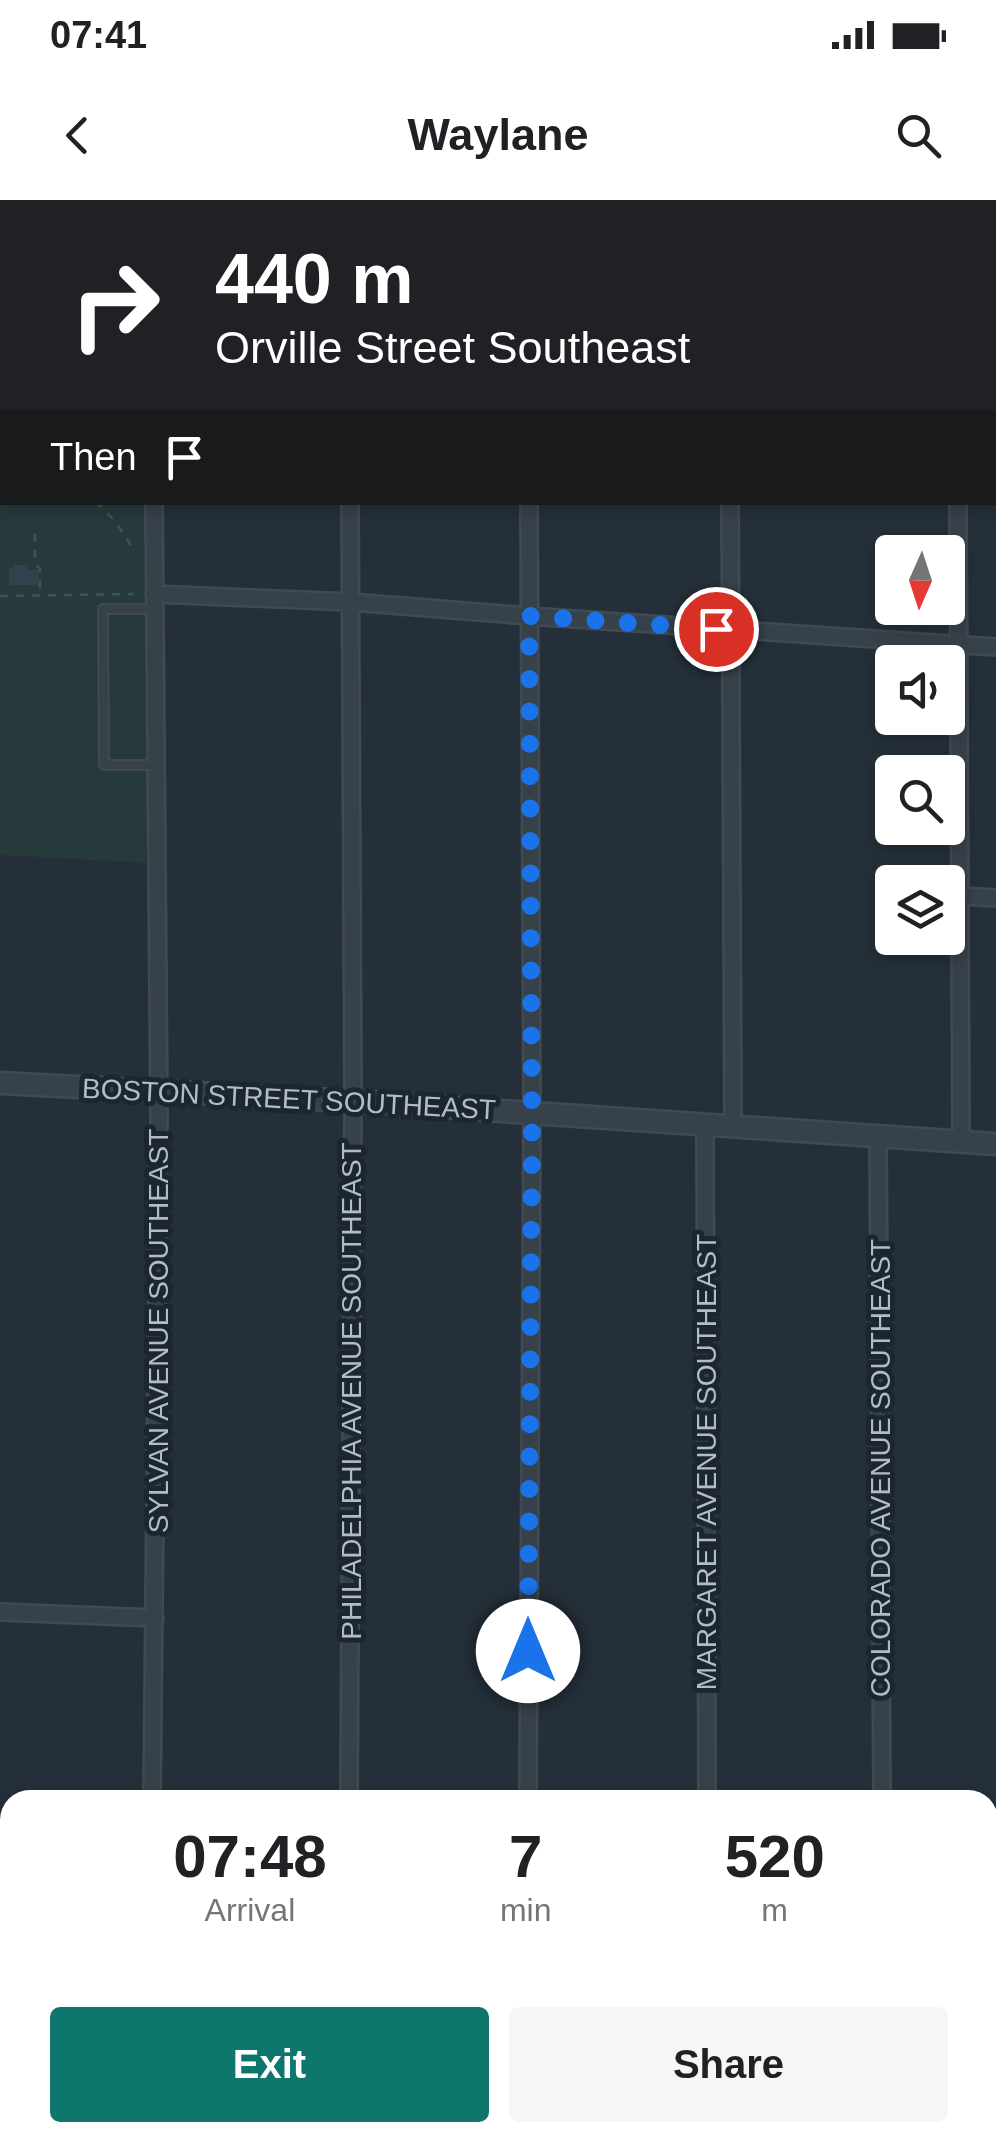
<!DOCTYPE html>
<style>
body{margin:0;font-family:Helvetica,sans-serif;background:#f6f6f6;color:#202124;height:100vh;display:flex;flex-direction:column;font-size:38px;white-space:nowrap}
*{box-sizing:border-box;margin:0}
p{font-size:32px;color:#757577}
.icon{flex:none;width:55px;height:55px;fill:none;stroke:currentColor;stroke-width:2;stroke-linecap:round;stroke-linejoin:round}
.map{position:relative;flex:1;overflow:hidden}
.drawer{position:absolute;left:0px;top:1590px;width:998px;height:352px;display:flex;flex-direction:column;background:#fff;border-radius:30px 30px 0 0;box-shadow:0 5px 15px #0003}
.drawer>*{flex:none}
.banner{position:absolute;left:0px;top:0px;width:998px;height:305px;box-shadow:0 5px 15px #0003;background:#202124;color:#fff;overflow:hidden}
.needle{width:65px;rotate:183deg}
.tools{position:absolute;left:875px;top:335px;display:grid;gap:20px}
.tools a{display:grid;place-items:center;width:90px;height:90px;border-radius:10px;background:#fff;box-shadow:0 5px 15px #0003;font-size:50px}
.pin{position:absolute;display:grid;place-items:center;width:85px;height:85px;color:#fff;margin:-42px;border:5px solid #fff;border-radius:50%;box-shadow:0 2px 10px #0007}
.me{position:absolute;width:110px;margin:-55px;rotate:0deg;stroke-linejoin:round;filter:drop-shadow(0 0 8px #0008)}
.turn{display:flex;align-items:center;gap:35px;height:210px;padding:0 50px;font-size:45px}
.turn .icon{width:130px;height:130px;stroke-width:2.5}
.turn b{display:block;font-size:70px;line-height:85px}
.then{display:flex;align-items:center;height:95px;padding:0 50px;background:#0003;gap:20px;font-size:38px}
.eta{display:flex;justify-content:space-evenly;align-items:center;height:170px;text-align:center}
.eta b{font-size:60px;font-weight:600;line-height:70px}
.action{display:flex;gap:20px;margin-top:auto;padding:20px 50px}
.action a{flex:1;height:115px;border-radius:10px;background:#0f766e;color:#fff;font-size:40px;font-weight:600;line-height:115px;text-align:center}
.action a+a{background:#f6f6f6;color:#202124}
.status{display:flex;justify-content:space-between;align-items:center;height:70px;padding:0 50px;background:#fff;direction:ltr}
.status svg{height:28px;fill:currentColor}
header{display:flex;justify-content:space-between;align-items:center;height:130px;padding:0 50px;background:#fff;font-size:45px;font-weight:600}
.map>svg:first-child{display:block}
.green{fill:#263a3b}
.building{fill:#33414d}
.lines{fill:none;stroke-linecap:round;stroke-linejoin:round}
.service-casing{stroke:#404a53;stroke-width:12}
.minor-casing{stroke:#404a53;stroke-width:20}
.tertiary-casing{stroke:#404a53;stroke-width:25}
.path{stroke:#3e5353;stroke-width:2.5;stroke-dasharray:8 8;stroke-linecap:butt}
.service{stroke:#37414a;stroke-width:8}
.minor{stroke:#37414a;stroke-width:15}
.tertiary{stroke:#37414a;stroke-width:20}
.route{stroke:#1a73e8;stroke-width:18;stroke-dasharray:0 32.4}
.labels{text-anchor:middle;dominant-baseline:central;stroke-width:10;stroke-linejoin:round;paint-order:stroke}
.street-label{font-size:28px;fill:#b2bcc6;stroke:#1c262f}
</style>
<div class="status"><b>07:41</b><svg viewBox="0 0 49 12"><path d="M0 12V9h3v3zM5 12V6h3v6zM10 12V3h3v9zM15 12V0h3v12zM26 1h20v11H26zM47 4h2v5h-2z"/></svg></div>
<header><svg class="icon" aria-label="back" viewBox="0 0 24 24"><path d="M15 5l-7 7 7 7"/></svg>Waylane<svg class="icon" aria-label="search" viewBox="0 0 24 24"><circle cx="10" cy="10" r="6"/><path d="M15 15l6 6"/></svg></header>
<div class="map">
<svg width="996" height="1942" viewBox="0 0 996 1942">
<rect width="100%" height="100%" fill="#242f39"/>
<polygon class="green" points="0,0 142,0 142,2 2,2 2,302 152,303 154,371 146,663 0,655"/>
<polygon class="building" points="14,365 28,365 28,370 39,370 39,385 9,385 9,368 14,368"/>
<g class="lines">
<g class="service-casing">
<polyline id="service" points="154,409 103,409 104,565 156,565"/>
</g>
<g class="minor-casing">
<g id="minor">
<polyline points="152,0 152,2"/>
<polyline points="346,0 346,2"/>
<polyline points="527,0 527,2"/>
<polyline points="729,0 729,2"/>
<polyline points="958,2 958,0"/>
<polyline points="995,194 996,195"/>
<polyline points="730,302 733,926"/>
<polyline points="958,302 961,942"/>
<polyline points="154,394 351,402 529,416 996,447"/>
<polyline points="961,696 996,698"/>
<polyline points="705,923 707,1600"/>
<polyline points="878,936 882,1600"/>
<polyline points="0,1412 155,1418"/>
<polyline points="152,1600 159,913 154,302"/>
<polyline points="349,1600 353,901 350,302"/>
<polyline points="528,1600 532,913 529,302"/>
<polyline points="0,1633 10,1633"/>
<polyline points="0,1833 10,1834"/>
<polyline points="988,1897 996,1897"/>
<polyline points="395,1932 395,1942"/>
<polyline points="171,1942 171,1932"/>
<polyline points="626,1942 626,1932"/>
<polyline points="858,1942 858,1932"/>
</g>
</g>
<g class="tertiary-casing">
<polyline id="tertiary" points="0,883 353,901 996,944"/>
</g>
<g class="path">
<polyline points="0,232 2,233"/>
<polyline points="96,302 115,321 133,349"/>
<polyline points="35,334 35,363 40,369 40,394"/>
<polyline points="0,396 134,394"/>
</g>
<use href="#service" class="service"/>
<use href="#minor" class="minor"/>
<use href="#tertiary" class="tertiary"/>
</g>
<g class="lines">
<polyline class="route" points="528,1451 532,936 529,416 716,429"/>
</g>
<g class="labels">
<g class="street-label">
<text transform="translate(289 899) rotate(3)">BOSTON STREET SOUTHEAST</text>
<text transform="translate(158 1131) rotate(-90)">SYLVAN AVENUE SOUTHEAST</text>
<text transform="translate(351 1191) rotate(-90)">PHILADELPHIA AVENUE SOUTHEAST</text>
<text transform="translate(706 1262) rotate(-90)">MARGARET AVENUE SOUTHEAST</text>
<text transform="translate(880 1268) rotate(-90)">COLORADO AVENUE SOUTHEAST</text>
</g>
</g>
</svg>
<div class="tools">
<a><svg class="needle" viewBox="-14 -14 28 28"><path d="M0-13l5 13h-10z" fill="#e53935"/><path d="M0 13l5-13h-10z" fill="#757577"/></svg></a>
<a><svg class="icon" aria-label="sound" viewBox="0 0 24 24"><path d="M4 9h4l5-4v14l-5-4H4zM17 9q2 3 0 6"/></svg></a>
<a><svg class="icon" aria-label="search" viewBox="0 0 24 24"><circle cx="10" cy="10" r="6"/><path d="M15 15l6 6"/></svg></a>
<a><svg class="icon" aria-label="layers" viewBox="0 0 24 24"><path d="M12 4l9 5-9 5-9-5zM3 14l9 5 9-5"/></svg></a>
</div>
<div class="pin" style="left:716px;top:429px;background:#d93025"><svg class="icon" aria-label="arrive" viewBox="0 0 24 24"><path d="M6 21V4h12l-3 4 3 4H6"/></svg></div>
<svg class="me" style="left:528px;top:1451px" viewBox="-20 -20 40 40"><circle r="19" fill="#fff"/><path d="M0-13L10 11 0 6-10 11z" fill="#1a73e8"/></svg>
<div class="banner">
<div class="turn"><svg class="icon" aria-label="right" viewBox="0 0 24 24"><path d="M7 20v-9h11M14 6l5 5-5 5"/></svg><div><b>440 m</b>Orville Street Southeast</div></div>
<div class="then">Then<svg class="icon" aria-label="arrive" viewBox="0 0 24 24"><path d="M6 21V4h12l-3 4 3 4H6"/></svg></div>
</div>
<section class="drawer">
<div class="eta">
<div><b>07:48</b><p>Arrival</p></div>
<div><b>7</b><p>min</p></div>
<div><b>520</b><p>m</p></div>
</div>
<div class="action"><a>Exit</a><a>Share</a></div>
</section>
</div>
